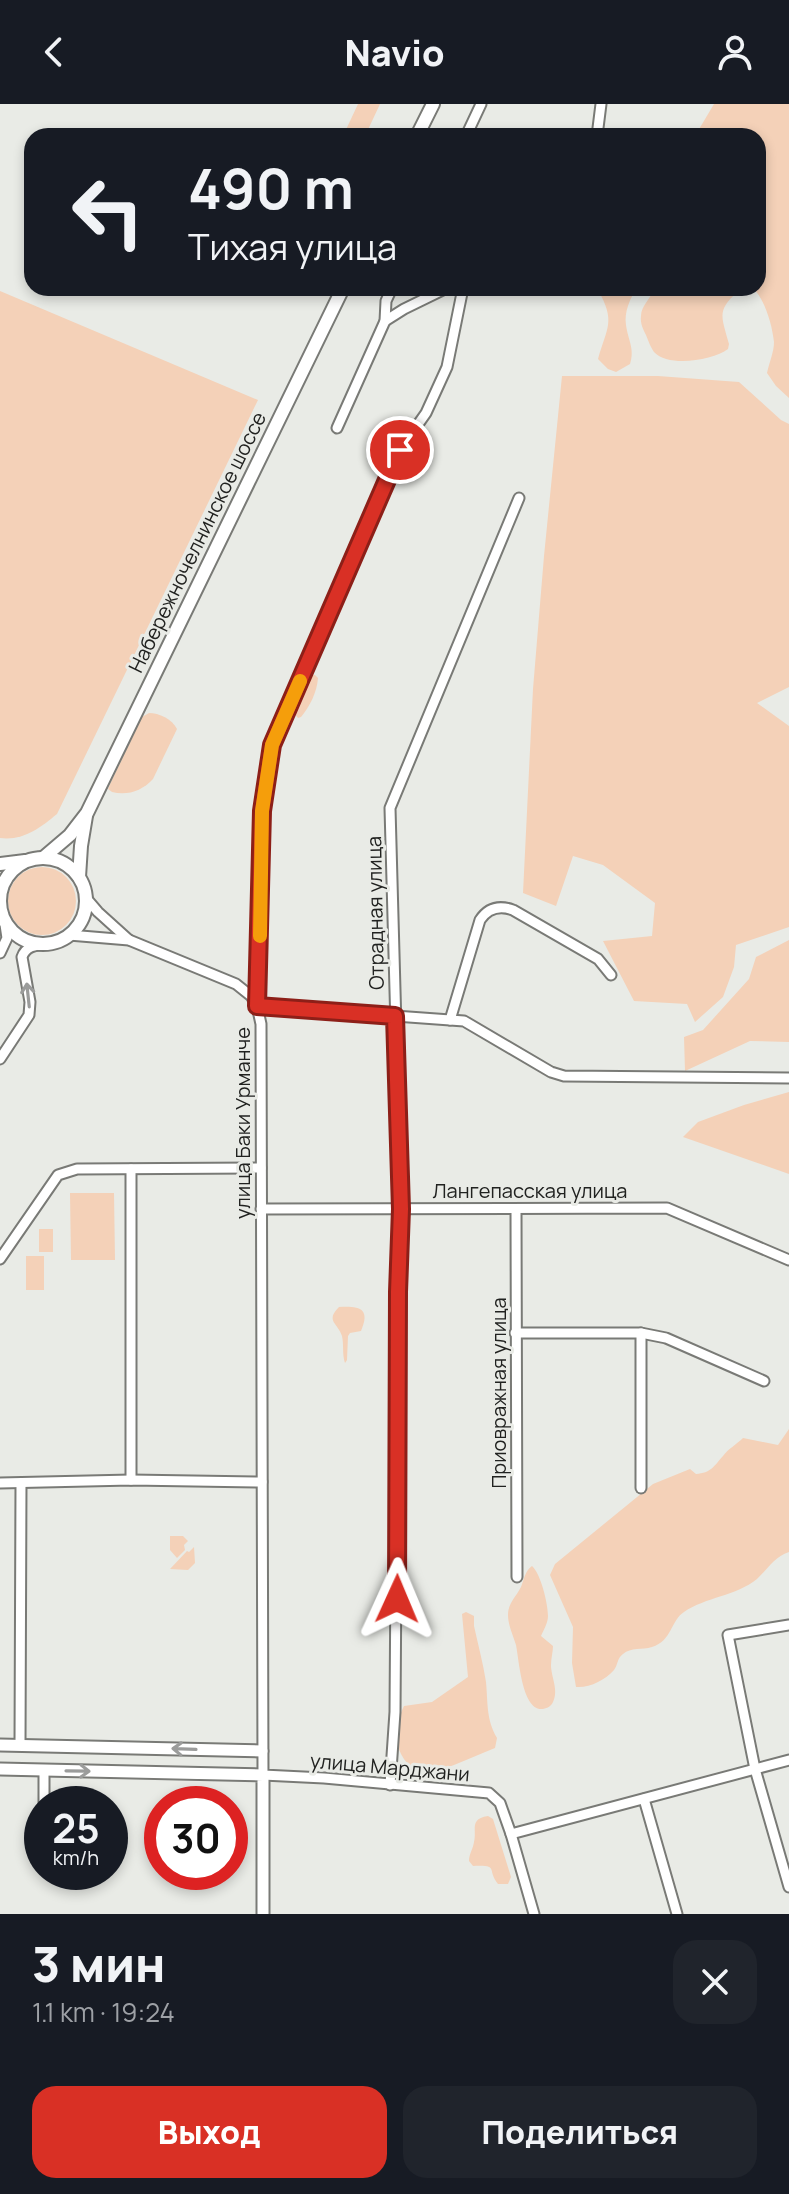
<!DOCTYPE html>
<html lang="ru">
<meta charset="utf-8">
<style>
body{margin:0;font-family:Manrope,sans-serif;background:#20242c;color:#f1f3f6;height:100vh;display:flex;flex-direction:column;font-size:30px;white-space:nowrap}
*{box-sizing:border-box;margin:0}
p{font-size:26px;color:#9ea1a6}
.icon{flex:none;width:44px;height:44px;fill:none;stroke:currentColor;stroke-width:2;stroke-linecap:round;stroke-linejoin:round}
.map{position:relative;height:1810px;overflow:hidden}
.side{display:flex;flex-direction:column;background:#171b24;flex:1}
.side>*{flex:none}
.guide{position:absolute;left:24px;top:24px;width:742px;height:168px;border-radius:24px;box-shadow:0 4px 12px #0003;background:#171b24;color:#f1f3f6;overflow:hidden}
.speed{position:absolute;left:24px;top:1682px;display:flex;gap:16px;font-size:40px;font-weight:700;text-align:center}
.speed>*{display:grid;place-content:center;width:104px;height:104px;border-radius:50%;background:#171b24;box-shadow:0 4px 12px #0003;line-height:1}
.speed small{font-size:20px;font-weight:400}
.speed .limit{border:12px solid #d22;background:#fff;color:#111}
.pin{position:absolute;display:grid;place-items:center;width:68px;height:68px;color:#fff;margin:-34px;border:4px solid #fff;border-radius:50%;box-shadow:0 2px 8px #0007}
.me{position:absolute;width:88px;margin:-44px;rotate:1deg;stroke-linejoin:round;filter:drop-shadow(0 0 6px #0008)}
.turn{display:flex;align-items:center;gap:28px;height:168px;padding:0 32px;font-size:36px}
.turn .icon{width:104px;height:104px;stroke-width:2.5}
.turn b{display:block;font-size:56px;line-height:68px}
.round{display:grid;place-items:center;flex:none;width:84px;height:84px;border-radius:24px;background:#20242c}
.summary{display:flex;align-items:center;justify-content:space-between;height:136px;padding:0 32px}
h1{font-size:48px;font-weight:800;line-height:60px}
.cta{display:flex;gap:16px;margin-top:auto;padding:16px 32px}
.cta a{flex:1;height:92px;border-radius:24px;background:#d93025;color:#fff;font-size:32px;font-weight:800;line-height:92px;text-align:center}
.cta a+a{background:#20242c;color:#f1f3f6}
header{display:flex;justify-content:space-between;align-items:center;height:104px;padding:0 32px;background:#171b24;font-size:36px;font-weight:800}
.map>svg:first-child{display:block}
.green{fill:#f4d1b8}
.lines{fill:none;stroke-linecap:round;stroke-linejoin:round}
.minor-casing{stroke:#797a76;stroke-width:13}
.tertiary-casing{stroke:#797a76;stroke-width:15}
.secondary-casing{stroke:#797a76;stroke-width:16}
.minor{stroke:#fff;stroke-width:9}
.tertiary{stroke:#fff;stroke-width:11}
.secondary{stroke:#fff;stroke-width:12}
.oneway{stroke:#9b9c9b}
.route-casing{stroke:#8d1f18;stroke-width:20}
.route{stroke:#d93025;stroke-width:14}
.slow{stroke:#f59e0b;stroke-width:14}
.labels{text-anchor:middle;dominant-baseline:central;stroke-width:6;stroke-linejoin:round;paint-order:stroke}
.street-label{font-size:20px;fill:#212220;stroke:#e9ebe6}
</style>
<header><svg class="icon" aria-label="back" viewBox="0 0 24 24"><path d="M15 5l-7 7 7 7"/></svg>Navio<svg class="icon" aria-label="person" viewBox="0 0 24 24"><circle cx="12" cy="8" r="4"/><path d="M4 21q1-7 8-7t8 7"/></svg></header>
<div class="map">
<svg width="789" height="1810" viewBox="0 0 789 1810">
<rect width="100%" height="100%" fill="#e9ebe6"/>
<g class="green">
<polygon points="358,0 380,0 365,32 343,32"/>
<path d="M714 0H789V294L776 282 767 269C769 259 774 248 774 238 772 220 765 196 753 184H758V32H695Z"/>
<path d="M600 184H637C630 194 624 208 626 221 628 236 635 245 630 260L616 268 608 265 598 255C607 223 616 218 598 186Z"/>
<path d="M654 184H742C716 206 721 210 729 240L728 245C713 256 669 264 654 248 651 244 648 236 646 231 643 225 640 219 641 212 641 201 652 194 654 184Z"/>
<path d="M0 187 258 296 57 710C40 724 23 737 0 734Z"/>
<polygon points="562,272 658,272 739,278 781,316 789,320 789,583 757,599 789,622 789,823 736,841 734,863 723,893 695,918 687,900 634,897 603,837 652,832 655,799 603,761 573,752 556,802 523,789 533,585 544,452"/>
<path d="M311 571H315L318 574C317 588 310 602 301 613L298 614 293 608C296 595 303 581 311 571Z"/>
<path d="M149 609C159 609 172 615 177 625L153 675C142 687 127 692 112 688L108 685 110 680 142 613Z"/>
<circle cx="42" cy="797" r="34"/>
<polygon points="789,836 789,938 750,937 685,967 684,933 703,926 749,875 756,853"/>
<polygon points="789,988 789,1070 683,1033 698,1018 744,1001"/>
<polygon points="70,1089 114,1089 115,1156 71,1156"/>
<rect x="39" y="1125" width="14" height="23"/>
<rect x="26" y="1152" width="18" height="34"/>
<path d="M339 1203C359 1202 371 1204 361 1227L350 1229 348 1232 347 1256 345 1259C342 1250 344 1241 342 1232 338 1219 325 1217 339 1203Z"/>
<path d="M789 1325V1448C774 1453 768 1465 757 1475 736 1492 706 1493 684 1508 671 1516 672 1537 652 1543 642 1546 631 1543 623 1550 617 1554 618 1561 614 1566 605 1576 590 1584 576 1583L572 1559 573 1523 550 1471 555 1460 653 1380 690 1365 696 1370C711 1369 714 1362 723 1352 728 1345 737 1340 743 1334L778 1341Z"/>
<polygon points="170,1432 183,1432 188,1437 184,1441 185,1446 177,1454 170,1446"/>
<polygon points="194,1443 195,1459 188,1466 170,1465 187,1447 189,1448"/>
<path d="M532 1462C541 1470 548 1500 548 1512 548 1519 544 1525 541 1532L553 1542C553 1548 551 1554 551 1561 551 1573 559 1586 553 1598 551 1602 548 1604 543 1605 522 1608 519 1555 516 1541 513 1531 508 1521 508 1511 508 1499 516 1493 521 1483 524 1475 525 1467 532 1462Z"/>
<path d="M466 1508 474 1512V1522C478 1540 483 1559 486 1578 488 1599 486 1615 497 1634L495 1644C481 1650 468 1655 454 1661 430 1670 416 1677 401 1650 393 1634 396 1618 404 1602L432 1598 468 1573 462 1510Z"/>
<path d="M488 1712 493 1715 511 1773 508 1780H498C486 1765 500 1761 473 1762L469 1757C469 1750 473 1745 474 1738 477 1725 469 1715 488 1712Z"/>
</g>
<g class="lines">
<g class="minor-casing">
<g id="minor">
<polyline points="466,32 481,0"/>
<polyline points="597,32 601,0"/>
<polyline points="463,184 447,263 426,309 400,346 272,641 262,707 257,902 261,920 263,1671 324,1674 489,1689 500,1699 511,1730 789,1656"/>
<polyline points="385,217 404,205 447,184"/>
<polyline points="337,324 385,217 386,197 392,184"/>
<polyline points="86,794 98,808 129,836"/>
<polyline points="69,831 129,836 236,880 251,892 257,902 464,917 551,968 564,972 789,974"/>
<polyline points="0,849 7,834 4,814"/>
<path d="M450 916 480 816C488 804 499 801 513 806L598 855 611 871"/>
<path d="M0 955 29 911 30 898 22 853C26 841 38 841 50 839"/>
<polyline points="131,1065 131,1376"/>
<polyline points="261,1105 667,1104 789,1156"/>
<polyline points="516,1105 517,1473"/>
<polyline points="0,1155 58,1071 77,1065 261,1064"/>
<polyline points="515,1229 641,1229 666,1234 764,1277"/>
<polyline points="0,1379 131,1376 262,1378"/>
<polyline points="641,1384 641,1229"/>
<polyline points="789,1521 728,1531 755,1665 789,1783"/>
<polyline points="20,1640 21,1379"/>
<polyline points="390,1681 395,1608 398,1188 401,1105 390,704 519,394"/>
<polyline points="644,1695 677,1810"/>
<polyline points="44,1699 44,1666"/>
<polyline points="511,1730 534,1810"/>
</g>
</g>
<g class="tertiary-casing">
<g id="tertiary">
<polyline points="0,1641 262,1647"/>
<polyline points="0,1665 263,1671 263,1810"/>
</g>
</g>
<g class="secondary-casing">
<g id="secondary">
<polyline points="417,32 433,0"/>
<polyline points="43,754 70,731 87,709 343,184"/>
<circle cx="43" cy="797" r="43"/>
<polyline points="0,760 25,757"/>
<polyline points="79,773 81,742 86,712"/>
</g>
</g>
<use href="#minor" class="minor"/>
<use href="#tertiary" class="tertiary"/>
<use href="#secondary" class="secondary"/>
</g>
<defs><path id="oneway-shaft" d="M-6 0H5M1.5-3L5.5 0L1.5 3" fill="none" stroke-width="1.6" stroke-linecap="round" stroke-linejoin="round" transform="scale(2)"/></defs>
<g class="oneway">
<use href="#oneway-shaft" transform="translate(28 891) rotate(-96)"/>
<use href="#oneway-shaft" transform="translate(184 1645) rotate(-178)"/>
<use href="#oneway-shaft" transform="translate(78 1667) rotate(1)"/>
</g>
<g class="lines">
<g class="route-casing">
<polyline id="route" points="397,1495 398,1188 401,1105 395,912 257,902 262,707 272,641 400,346"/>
</g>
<use href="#route" class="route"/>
<polyline class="slow" points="260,832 262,707 272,641 300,577"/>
</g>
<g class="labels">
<g class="street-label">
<text transform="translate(197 438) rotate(-64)">Набережночелнинское шоссе</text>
<text transform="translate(375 809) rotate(-91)">Отрадная улица</text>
<text transform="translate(242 1019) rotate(-90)">улица Баки Урманче</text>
<text x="530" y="1086">Лангепасская улица</text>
<text transform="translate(498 1289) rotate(-90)">Приовражная улица</text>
<text transform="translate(390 1663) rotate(5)">улица Марджани</text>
</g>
</g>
</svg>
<div class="speed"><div>25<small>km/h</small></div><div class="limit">30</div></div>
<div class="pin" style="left:400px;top:346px;background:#d93025"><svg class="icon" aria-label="arrive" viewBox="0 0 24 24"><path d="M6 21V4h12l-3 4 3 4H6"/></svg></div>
<svg class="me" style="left:397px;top:1495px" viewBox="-20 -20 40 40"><path d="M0-17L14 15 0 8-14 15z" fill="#d93025" stroke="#fff" stroke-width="4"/></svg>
<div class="guide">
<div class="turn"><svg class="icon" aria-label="left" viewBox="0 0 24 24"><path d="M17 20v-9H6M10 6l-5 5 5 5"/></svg><div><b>490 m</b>Тихая улица</div></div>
</div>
</div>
<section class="side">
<div class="summary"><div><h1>3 мин</h1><p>1.1 km · 19:24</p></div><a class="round"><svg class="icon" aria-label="close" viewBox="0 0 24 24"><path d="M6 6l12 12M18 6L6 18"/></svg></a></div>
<div class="cta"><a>Выход</a><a>Поделиться</a></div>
</section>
